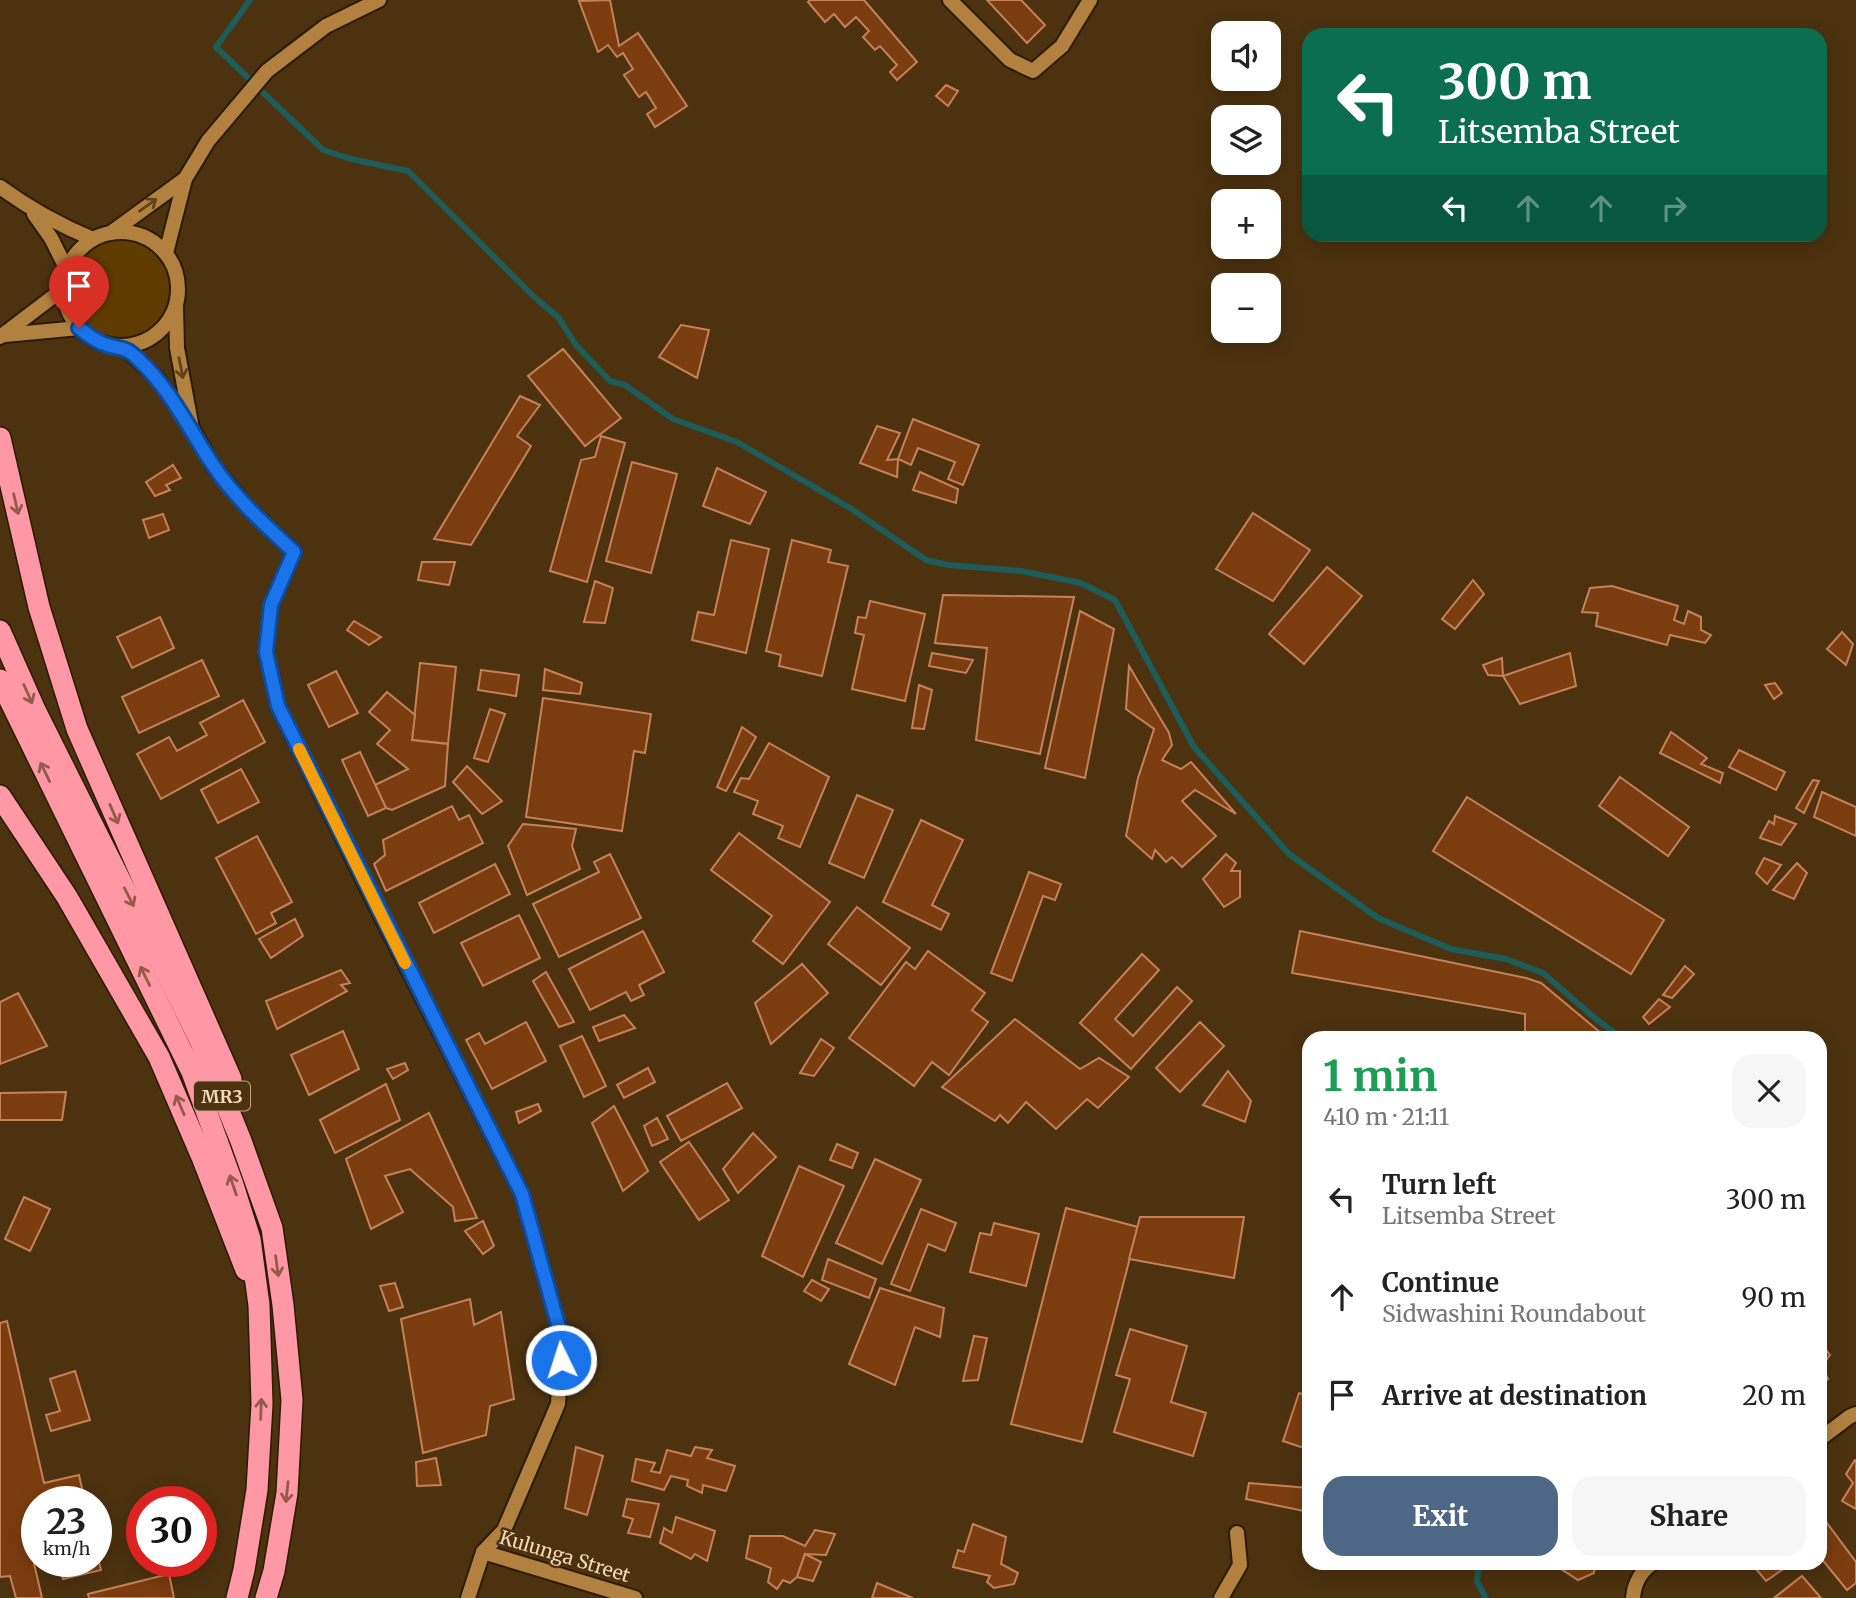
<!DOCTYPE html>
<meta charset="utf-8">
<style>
body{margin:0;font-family:Merriweather,serif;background:#f6f6f6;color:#222;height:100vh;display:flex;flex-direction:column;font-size:26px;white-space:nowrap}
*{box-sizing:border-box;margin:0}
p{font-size:23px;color:#767676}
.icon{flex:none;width:38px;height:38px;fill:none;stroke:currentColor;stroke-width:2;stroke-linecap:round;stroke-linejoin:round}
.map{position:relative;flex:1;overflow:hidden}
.drawer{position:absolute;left:1302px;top:1031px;width:525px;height:539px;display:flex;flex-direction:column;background:#fff;border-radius:21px;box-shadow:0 4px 18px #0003}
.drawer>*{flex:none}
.hud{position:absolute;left:1302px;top:28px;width:525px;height:214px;border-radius:21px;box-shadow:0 4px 18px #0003;background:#0b6e4f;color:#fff;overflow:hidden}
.tools{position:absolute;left:1211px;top:21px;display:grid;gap:14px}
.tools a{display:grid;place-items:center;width:70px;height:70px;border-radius:14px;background:#fff;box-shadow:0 4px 18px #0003;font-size:35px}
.speed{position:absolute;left:21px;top:1486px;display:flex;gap:14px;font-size:35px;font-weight:700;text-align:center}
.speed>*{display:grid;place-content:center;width:91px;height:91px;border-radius:50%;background:#fff;box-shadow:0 4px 18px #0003;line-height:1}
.speed small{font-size:18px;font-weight:400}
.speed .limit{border:10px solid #d22;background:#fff;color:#111}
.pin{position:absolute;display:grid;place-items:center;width:60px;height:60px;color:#fff;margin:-72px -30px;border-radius:50% 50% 50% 0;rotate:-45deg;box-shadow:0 0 7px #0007}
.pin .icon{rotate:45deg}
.me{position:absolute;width:77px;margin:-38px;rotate:356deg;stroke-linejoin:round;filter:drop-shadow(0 0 5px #0008)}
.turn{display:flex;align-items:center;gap:24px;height:147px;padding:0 21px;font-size:32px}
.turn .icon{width:91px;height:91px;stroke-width:2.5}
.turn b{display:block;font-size:49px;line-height:60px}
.lanes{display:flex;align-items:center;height:66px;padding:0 21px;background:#0003;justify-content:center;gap:35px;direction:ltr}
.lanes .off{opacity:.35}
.round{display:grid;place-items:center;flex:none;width:74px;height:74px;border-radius:21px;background:#f6f6f6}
.head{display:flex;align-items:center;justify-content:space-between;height:119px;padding:0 21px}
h1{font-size:42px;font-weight:700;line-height:52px;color:#1e9e55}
.cta{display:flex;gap:14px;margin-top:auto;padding:14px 21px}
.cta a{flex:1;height:80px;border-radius:21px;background:#4e6784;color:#fff;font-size:28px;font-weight:700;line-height:80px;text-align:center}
.cta a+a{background:#f6f6f6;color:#222}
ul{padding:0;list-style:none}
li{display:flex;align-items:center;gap:21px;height:98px;padding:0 21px}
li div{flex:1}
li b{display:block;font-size:26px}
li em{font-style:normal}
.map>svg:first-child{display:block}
.green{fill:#603c02}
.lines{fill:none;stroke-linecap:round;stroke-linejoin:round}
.stream{stroke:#1c5c59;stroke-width:6}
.building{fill:#7b3d0f;stroke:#c68158;stroke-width:2}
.minor-casing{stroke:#2b1c07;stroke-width:18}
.tertiary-casing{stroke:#2b1c07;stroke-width:18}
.motorway-casing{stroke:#2b1c07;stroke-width:24}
.minor{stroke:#b28140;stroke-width:14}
.tertiary{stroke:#b28140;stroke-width:14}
.motorway{stroke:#ff97a5;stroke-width:21}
.oneway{stroke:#604219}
.oneway2{stroke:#945a4b}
.route-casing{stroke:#114b97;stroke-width:18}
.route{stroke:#1a73e8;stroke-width:12}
.slow{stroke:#f59e0b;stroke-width:12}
.labels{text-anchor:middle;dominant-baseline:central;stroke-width:5;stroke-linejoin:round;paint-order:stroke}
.shield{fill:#4c320f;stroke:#c1a686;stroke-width:2}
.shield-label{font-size:18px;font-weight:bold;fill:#f3d8b9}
.street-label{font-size:19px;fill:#f3d8b9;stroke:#4c320f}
</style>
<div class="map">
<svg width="1856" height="1598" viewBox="0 0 1856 1598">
<rect width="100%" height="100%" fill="#4c320f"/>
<circle class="green" cx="121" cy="288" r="49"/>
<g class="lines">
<g class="stream">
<polyline points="250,0 216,47 323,150 351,159 408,171 534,297 558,317 576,345 610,381 625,385 673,419 737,442 850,508 926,560 948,565 1021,571 1081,583 1115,600 1194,747 1289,854 1378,918 1451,949 1506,959 1543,973 1597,1020 1622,1038"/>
<polyline points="1479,1563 1477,1582 1486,1598"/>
</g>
</g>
<g class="building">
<polygon points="610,0 619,46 638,33 687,106 655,127 647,114 656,108 646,92 639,97 624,75 633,69 623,53 617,57 608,45 598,52 579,1"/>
<polygon points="810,0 864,0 917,62 897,80 890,72 897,65 880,46 875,50 863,37 869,31 856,17 845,27 834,14 825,22 808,2"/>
<polygon points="987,0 1021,0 1045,25 1027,43"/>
<polygon points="946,85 958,91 948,106 936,96"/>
<polygon points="681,325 709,330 697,378 659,357"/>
<polygon points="563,349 621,418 585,446 528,376"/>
<polygon points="520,396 540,405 517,436 531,446 471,545 434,539"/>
<polygon points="913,419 979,445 963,485 948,479 955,462 918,448 911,465 898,459"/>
<polygon points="877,426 900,433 887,460 898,459 897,477 860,463"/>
<polygon points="601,436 625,443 587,582 550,571 581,460 595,457"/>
<polygon points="632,462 677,474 651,573 606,561"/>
<polygon points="173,465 181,478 166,485 170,490 155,496 146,482"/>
<polygon points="717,468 766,492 750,524 703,506"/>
<polygon points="920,472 958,489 956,503 913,490"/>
<polygon points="1253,513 1310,550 1273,601 1216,569"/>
<polygon points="163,514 169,530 149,538 143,520"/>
<polygon points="731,540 769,549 746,653 692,640 698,612 714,615"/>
<polygon points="792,540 831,550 828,562 848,566 822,676 779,666 781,655 766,651"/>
<polygon points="422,562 455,562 449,585 418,580"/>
<polygon points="1327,567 1362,596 1304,664 1269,634"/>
<polygon points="1473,580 1484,594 1455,629 1442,619"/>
<polygon points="595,581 613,588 605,623 584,622"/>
<polygon points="1612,586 1678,606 1674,620 1684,624 1688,611 1701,617 1701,630 1711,635 1705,643 1670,635 1667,645 1596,626 1598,613 1582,612 1590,588"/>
<polygon points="943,595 1074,597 1040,754 976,740 987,648 935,643"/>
<polygon points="870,601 925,614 905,701 852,689 864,635 855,633 858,617 866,618"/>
<polygon points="1080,611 1114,629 1085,778 1045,768"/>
<polygon points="160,617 174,648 132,668 117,637"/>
<polygon points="354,621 381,637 369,645 347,630"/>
<polygon points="1842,632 1853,644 1846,665 1827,649"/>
<polygon points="932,653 973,660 966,673 929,666"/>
<polygon points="1570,653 1576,686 1520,704 1503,676"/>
<polygon points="1502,658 1503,676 1488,675 1483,665"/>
<polygon points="202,660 219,696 139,733 122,697"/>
<polygon points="420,663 456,667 448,744 412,740"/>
<polygon points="1129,666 1169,733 1172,745 1162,760 1181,769 1191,762 1236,814 1195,790 1182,801 1216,836 1182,867 1172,857 1166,862 1155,850 1152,859 1126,836 1138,778 1154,729 1126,709"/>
<polygon points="545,669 582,683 580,694 543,690"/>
<polygon points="481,670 519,675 516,696 478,690"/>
<polygon points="336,671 358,713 329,727 308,685"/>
<polygon points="1775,683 1782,693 1774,699 1765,685"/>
<polygon points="919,685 932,690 924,729 912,728"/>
<polygon points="387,692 415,715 412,740 448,744 445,786 392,810 386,808 375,785 408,769 377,744 390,730 369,712"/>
<polygon points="543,698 651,714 645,753 634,751 622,831 526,817"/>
<polygon points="243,700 265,742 161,799 137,754 169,737 177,751 207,735 200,723"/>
<polygon points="490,709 505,714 488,762 474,758"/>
<polygon points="742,727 756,737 726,791 717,787"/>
<polygon points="1671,732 1707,758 1701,764 1723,773 1720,783 1660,753"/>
<polygon points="769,743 829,777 800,847 778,838 783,826 753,814 758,801 734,792 741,778 749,779"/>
<polygon points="1739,750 1785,772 1776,790 1729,767"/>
<polygon points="360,752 386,808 368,816 342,760"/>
<polygon points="467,766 502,801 482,814 453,782"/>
<polygon points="241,769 259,802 218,823 201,790"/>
<polygon points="1620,777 1689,827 1668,856 1599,806"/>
<polygon points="1813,780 1819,781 1804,813 1796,808"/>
<polygon points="1822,792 1856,807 1856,836 1814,817"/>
<polygon points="857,795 893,810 864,878 829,863"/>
<polygon points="1467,797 1664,920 1631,974 1433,851"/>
<polygon points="452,806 459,820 469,815 483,843 386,891 374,864 385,855 383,840"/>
<polygon points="1775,816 1796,824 1781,845 1760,838 1769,821 1774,824"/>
<polygon points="921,820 963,840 932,905 949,914 941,930 883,902"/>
<polygon points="523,824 576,829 572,846 580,869 527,895 508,846"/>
<polygon points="739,833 830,902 783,964 753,941 772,916 711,870"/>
<polygon points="257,836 292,902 271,913 276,923 256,934 216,858"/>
<polygon points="610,854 641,918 559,957 533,904 599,872 594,862"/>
<polygon points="1226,854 1236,863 1231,871 1240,871 1240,897 1224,907 1203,879"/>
<polygon points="1764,858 1781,865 1767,884 1756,873"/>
<polygon points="1797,863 1807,873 1794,899 1773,890"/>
<polygon points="495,864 510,894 434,933 419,903"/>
<polygon points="1029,872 1061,884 1055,900 1043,896 1012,981 991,973"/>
<polygon points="857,907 910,948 881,985 828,944"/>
<polygon points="519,915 540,958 483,986 461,943"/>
<polygon points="295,919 303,936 271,958 259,939"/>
<polygon points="643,931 664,972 639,985 644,995 631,1001 626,992 590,1010 569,969"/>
<polygon points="1300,931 1526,978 1541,983 1607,1038 1532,1038 1525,1032 1525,1014 1292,973"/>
<polygon points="928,951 985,993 972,1010 988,1022 949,1075 932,1062 914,1086 849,1038 906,962 915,969"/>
<polygon points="1142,954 1159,970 1115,1019 1133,1036 1177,987 1192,1001 1131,1069 1080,1023"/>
<polygon points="802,964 828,993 771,1044 755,1003"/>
<polygon points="1685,966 1694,974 1672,998 1663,995"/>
<polygon points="341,970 350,983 341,985 347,991 277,1029 266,1001"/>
<polygon points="546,972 574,1022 559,1027 533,981"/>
<polygon points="18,993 47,1046 0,1064 0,1002"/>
<polygon points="1659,999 1670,1007 1649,1024 1643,1017"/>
<polygon points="624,1015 635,1028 599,1041 593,1027"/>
<polygon points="1015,1019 1080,1069 1099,1058 1129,1077 1098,1108 1087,1099 1056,1129 1026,1102 1008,1123 1000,1115 995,1121 942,1087"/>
<polygon points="526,1022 546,1061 492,1089 466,1040 479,1033 485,1044"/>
<polygon points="1200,1022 1224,1046 1180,1092 1156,1068"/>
<polygon points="343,1031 359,1069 309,1095 291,1055"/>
<polygon points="582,1036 606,1086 584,1097 560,1046"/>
<polygon points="821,1039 834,1048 814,1076 800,1073"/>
<polygon points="405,1063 408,1070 393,1079 387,1069"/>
<polygon points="648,1068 655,1082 624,1098 617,1085"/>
<polygon points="1228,1071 1251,1101 1245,1122 1203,1105"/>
<polygon points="727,1083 742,1108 681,1141 667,1116"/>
<polygon points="386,1084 400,1120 335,1153 320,1120"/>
<polygon points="66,1092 62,1120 0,1120 0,1093"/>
<polygon points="538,1104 541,1111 519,1123 516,1112"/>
<polygon points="614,1106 648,1171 623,1191 592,1123"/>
<polygon points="429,1113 477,1218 455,1221 453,1207 410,1169 385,1176 403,1212 371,1229 346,1159"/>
<polygon points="657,1118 668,1139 652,1146 644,1126"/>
<polygon points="753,1133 776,1157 738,1193 723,1169"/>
<polygon points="689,1142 729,1200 699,1220 660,1162"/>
<polygon points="837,1144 858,1153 852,1168 830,1160"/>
<polygon points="875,1159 921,1180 882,1264 836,1243"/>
<polygon points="799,1166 844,1186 803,1277 762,1256"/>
<polygon points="24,1197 50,1209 30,1251 5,1239"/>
<polygon points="1066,1208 1138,1227 1082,1442 1011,1424"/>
<polygon points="921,1209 956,1223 945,1251 928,1244 910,1291 891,1284"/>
<polygon points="1140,1217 1244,1217 1234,1278 1129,1259"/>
<polygon points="483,1221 494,1246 483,1254 465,1231"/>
<polygon points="994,1223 1039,1234 1026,1286 970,1272 980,1233 991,1235"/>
<polygon points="828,1259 876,1279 869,1298 822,1280"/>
<polygon points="812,1280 829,1289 821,1301 804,1291"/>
<polygon points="395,1283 403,1307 389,1311 380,1286"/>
<polygon points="880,1288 944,1308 940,1337 915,1327 895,1385 849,1364"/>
<polygon points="470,1299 474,1325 501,1312 514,1399 490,1406 486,1435 423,1453 401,1319"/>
<polygon points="7,1321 44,1483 79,1475 85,1502 37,1502 37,1531 27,1533 42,1598 16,1598 10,1576 0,1577 0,1323"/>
<polygon points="1130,1329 1187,1346 1171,1402 1206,1413 1193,1456 1114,1432 1130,1379 1116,1375"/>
<polygon points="974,1336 987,1338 978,1380 963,1381"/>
<polygon points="1820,1342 1830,1355 1822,1366 1828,1379 1820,1385"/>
<polygon points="75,1371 90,1420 51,1431 46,1415 60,1411 50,1379"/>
<polygon points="1299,1393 1309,1396 1309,1437 1304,1448 1283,1441"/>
<polygon points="576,1447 603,1456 587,1515 565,1508"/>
<polygon points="695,1447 712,1450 707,1458 735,1466 726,1491 703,1485 702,1493 687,1486 688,1480 671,1476 664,1490 632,1481 636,1459 655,1463 651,1471 660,1473 667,1450 691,1456"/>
<polygon points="436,1458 441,1485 417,1486 416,1462"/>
<polygon points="1855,1460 1856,1460 1856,1509 1842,1501 1853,1483 1846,1474"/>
<polygon points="1249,1483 1309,1488 1309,1512 1246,1499"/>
<polygon points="627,1499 659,1504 650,1537 628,1533 633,1519 623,1516"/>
<polygon points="1821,1515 1856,1562 1856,1583 1847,1590 1820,1557"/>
<polygon points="676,1517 715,1531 707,1561 695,1554 691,1559 660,1543 664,1528 672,1533"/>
<polygon points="973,1524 1006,1537 1001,1564 1018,1573 1014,1584 994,1588 987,1582 990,1576 953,1567 958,1550 964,1552"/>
<polygon points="815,1530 835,1534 826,1555 805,1554 797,1577 790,1583 783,1580 777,1589 768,1582 771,1568 746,1558 750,1536 783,1536 805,1546"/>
<polygon points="96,1550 101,1570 63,1579 59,1561 96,1561"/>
<polygon points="805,1554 821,1562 813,1581 797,1577"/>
<polygon points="1552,1563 1595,1563 1594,1573 1578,1580"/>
<polygon points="1751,1563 1792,1563 1766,1581"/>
<polygon points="169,1574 174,1598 89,1598 88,1594"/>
<polygon points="1802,1576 1821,1598 1774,1598"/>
<polygon points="877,1583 913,1598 872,1598"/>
</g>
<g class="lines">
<g class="minor-casing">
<g id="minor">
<polyline points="950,0 1010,60 1033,71 1062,46 1090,0"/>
<polyline points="176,307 177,348 191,423"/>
<polyline points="124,347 157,378 192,428 213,466 248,508 294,552 271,605 266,652 278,706 381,916 522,1194 562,1339 558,1404 504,1530 483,1552 468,1598"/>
<polyline points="1820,1439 1849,1417 1856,1414"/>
<polyline points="483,1552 635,1598"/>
<polyline points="1221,1598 1240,1565 1237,1533"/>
<path d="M1633 1598C1634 1584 1641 1571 1653 1563"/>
</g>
</g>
<g class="tertiary-casing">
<g id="tertiary">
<path d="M0 187C30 209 59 225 93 239"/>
<polyline points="34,214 51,238 67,270"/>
<circle cx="121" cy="289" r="57"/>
<polyline points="112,232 185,179"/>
<polyline points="166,253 185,179 208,141 267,71 326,26 379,0"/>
<polyline points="5,335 79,328"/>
<polyline points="0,337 63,289"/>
</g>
</g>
<g class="motorway-casing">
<g id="motorway">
<polyline points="0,438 39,607 77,729 231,1079"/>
<polyline points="0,631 35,710 200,1040 241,1141 272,1228 283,1305 292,1400 287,1493 274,1571 266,1598"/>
<polyline points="0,680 192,1072 232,1182 250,1239 259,1305 262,1404 257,1490 244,1570 237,1598"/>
<polyline points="0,796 67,897 159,1057 202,1157 246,1270"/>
</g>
</g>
<use href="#minor" class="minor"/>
<use href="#tertiary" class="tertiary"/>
<use href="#motorway" class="motorway"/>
</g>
<defs><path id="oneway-shaft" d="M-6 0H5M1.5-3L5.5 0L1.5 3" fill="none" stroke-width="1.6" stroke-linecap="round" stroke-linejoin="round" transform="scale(1.75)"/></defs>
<g class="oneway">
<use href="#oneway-shaft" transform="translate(148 205) rotate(-36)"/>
<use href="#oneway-shaft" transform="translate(181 368) rotate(79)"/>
</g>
<g class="oneway2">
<use href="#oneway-shaft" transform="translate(16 504) rotate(77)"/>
<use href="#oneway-shaft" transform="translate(28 694) rotate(66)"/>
<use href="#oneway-shaft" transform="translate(45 772) rotate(-116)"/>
<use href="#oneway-shaft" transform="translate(114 814) rotate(67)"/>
<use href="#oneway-shaft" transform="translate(129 897) rotate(63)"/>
<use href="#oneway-shaft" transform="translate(145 976) rotate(-116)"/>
<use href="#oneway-shaft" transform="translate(180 1105) rotate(-113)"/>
<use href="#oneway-shaft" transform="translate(233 1185) rotate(-109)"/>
<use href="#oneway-shaft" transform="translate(277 1266) rotate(82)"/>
<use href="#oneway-shaft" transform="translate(261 1409) rotate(-88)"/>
<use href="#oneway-shaft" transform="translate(287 1492) rotate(96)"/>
</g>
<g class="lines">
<g class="route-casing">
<path id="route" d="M79 328C88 335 96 342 107 345 123 350 125 346 139 360 171 390 189 429 213 465 235 498 265 525 294 552L271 605 266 652 278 706 522 1194 562 1339 561 1360"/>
</g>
<use href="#route" class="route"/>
<polyline class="slow" points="299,749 405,963"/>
</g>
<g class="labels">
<rect class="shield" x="194" y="1081.5" width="56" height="29" rx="5"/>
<g class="shield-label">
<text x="222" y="1096">MR3</text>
</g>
<g class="street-label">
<text transform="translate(565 1556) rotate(17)">Kulunga Street</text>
</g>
</g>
</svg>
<div class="tools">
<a><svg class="icon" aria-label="sound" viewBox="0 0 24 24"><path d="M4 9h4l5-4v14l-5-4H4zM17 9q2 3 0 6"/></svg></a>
<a><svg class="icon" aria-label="layers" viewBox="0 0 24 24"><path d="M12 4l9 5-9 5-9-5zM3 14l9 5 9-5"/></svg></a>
<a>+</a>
<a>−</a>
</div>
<div class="speed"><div>23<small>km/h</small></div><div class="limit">30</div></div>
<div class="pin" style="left:79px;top:328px;background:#d93025"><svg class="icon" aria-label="arrive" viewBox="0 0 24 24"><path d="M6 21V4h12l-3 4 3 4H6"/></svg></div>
<svg class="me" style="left:561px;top:1360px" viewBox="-20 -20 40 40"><circle r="17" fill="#1a73e8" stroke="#fff" stroke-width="3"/><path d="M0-11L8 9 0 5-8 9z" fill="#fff"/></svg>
<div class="hud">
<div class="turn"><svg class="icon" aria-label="left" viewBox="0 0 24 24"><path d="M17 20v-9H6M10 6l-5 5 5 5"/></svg><div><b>300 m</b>Litsemba Street</div></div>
<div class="lanes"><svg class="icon" aria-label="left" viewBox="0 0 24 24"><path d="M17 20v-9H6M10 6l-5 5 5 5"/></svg><svg class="icon off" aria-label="ahead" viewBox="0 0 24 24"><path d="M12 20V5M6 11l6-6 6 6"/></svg><svg class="icon off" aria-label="ahead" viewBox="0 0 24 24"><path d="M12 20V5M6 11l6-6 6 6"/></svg><svg class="icon off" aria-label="right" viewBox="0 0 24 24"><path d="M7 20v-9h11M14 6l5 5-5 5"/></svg></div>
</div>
<section class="drawer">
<div class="head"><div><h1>1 min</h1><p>410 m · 21:11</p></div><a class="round"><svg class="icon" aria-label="close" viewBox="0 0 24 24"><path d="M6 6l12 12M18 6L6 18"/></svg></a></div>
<ul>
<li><svg class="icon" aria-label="left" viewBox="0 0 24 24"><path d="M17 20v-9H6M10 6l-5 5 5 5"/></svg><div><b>Turn left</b><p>Litsemba Street</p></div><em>300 m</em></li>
<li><svg class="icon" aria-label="ahead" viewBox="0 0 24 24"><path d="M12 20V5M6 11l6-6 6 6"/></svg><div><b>Continue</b><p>Sidwashini Roundabout</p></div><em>90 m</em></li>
<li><svg class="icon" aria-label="arrive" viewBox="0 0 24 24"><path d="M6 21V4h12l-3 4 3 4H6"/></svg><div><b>Arrive at destination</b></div><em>20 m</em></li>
</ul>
<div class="cta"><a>Exit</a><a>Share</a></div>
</section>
</div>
